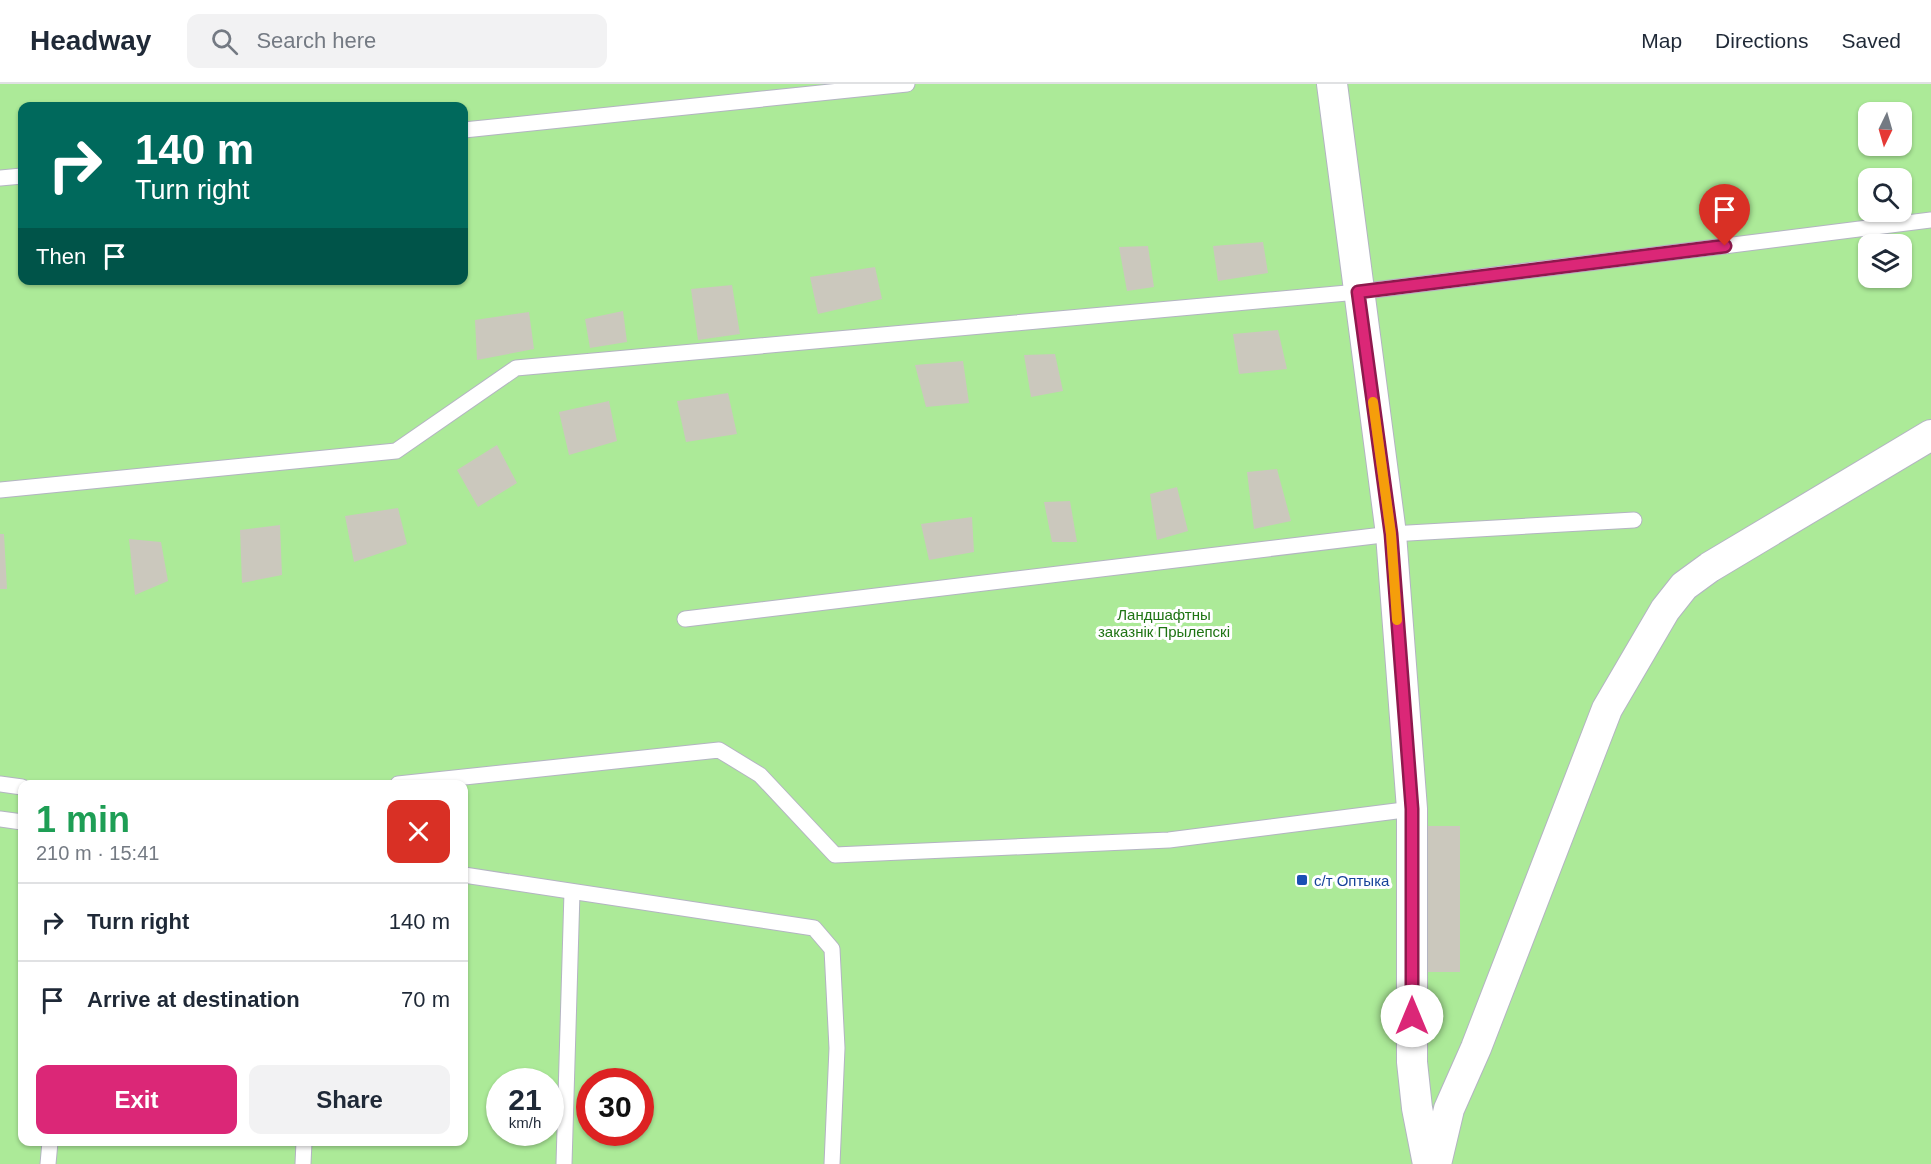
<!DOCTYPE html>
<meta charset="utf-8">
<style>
body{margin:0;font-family:Arial,sans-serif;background:#f2f2f3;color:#1f2937;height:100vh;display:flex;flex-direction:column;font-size:22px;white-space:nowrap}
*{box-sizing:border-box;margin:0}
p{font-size:20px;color:#747a83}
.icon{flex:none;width:33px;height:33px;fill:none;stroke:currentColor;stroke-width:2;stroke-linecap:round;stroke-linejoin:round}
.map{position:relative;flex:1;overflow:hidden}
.sheet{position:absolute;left:18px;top:696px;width:450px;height:366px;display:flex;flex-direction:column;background:#fff;border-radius:12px;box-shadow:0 2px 4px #0004}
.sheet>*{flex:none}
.guide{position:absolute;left:18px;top:18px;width:450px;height:183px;border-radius:12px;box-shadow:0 2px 4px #0004;background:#00695c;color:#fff;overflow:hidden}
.needle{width:39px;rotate:185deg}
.controls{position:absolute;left:1858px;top:18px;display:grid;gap:12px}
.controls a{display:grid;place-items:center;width:54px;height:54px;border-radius:12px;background:#fff;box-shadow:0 2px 4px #0004;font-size:30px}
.speed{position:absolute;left:486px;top:984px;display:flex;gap:12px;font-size:30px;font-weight:700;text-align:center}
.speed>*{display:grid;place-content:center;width:78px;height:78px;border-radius:50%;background:#fff;box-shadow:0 2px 4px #0004;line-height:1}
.speed small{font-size:15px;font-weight:400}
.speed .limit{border:9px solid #d22;background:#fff;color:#111}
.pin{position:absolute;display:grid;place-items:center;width:51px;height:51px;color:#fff;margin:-62px -26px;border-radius:50% 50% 50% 0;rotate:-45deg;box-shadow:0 0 6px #0007}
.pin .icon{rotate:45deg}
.me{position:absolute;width:66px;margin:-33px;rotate:0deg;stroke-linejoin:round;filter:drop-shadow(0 0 4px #0008)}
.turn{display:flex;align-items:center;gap:21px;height:126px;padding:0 18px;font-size:27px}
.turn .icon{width:78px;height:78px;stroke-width:2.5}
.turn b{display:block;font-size:42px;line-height:51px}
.then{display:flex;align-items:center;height:57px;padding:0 18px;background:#0003;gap:12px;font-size:22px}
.round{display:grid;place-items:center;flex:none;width:63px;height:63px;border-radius:12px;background:#f2f2f3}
.summary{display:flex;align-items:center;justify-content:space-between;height:102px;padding:0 18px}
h1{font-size:36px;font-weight:800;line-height:45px;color:#1e9e55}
.primary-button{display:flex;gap:12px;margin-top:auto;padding:12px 18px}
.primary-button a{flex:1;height:69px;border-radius:12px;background:#db2777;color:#fff;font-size:24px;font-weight:800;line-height:69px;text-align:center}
.primary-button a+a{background:#f2f2f3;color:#1f2937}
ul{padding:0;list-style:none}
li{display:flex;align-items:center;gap:18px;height:78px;padding:0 18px;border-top:2px solid #e0e1e3}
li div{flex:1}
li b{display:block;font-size:22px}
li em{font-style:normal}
header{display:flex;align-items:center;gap:36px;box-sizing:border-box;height:84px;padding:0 30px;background:#fff;border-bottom:2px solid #e0e1e3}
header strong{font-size:28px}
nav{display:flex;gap:33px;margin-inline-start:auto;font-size:21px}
.search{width:420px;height:54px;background:#f2f2f3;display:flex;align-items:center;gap:15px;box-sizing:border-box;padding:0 21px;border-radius:12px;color:#747a83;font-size:22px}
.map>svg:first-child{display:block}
.green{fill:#acea98;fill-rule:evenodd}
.building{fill:#cbc8bd}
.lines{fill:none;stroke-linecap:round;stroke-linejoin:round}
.lane-casing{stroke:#b3b4c2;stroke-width:17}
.street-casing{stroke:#b3b4c2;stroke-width:32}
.lane{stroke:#fff;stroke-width:15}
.street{stroke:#fff;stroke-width:30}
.route-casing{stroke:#8e194d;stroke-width:15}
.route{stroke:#db2777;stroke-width:10}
.slow{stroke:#f59e0b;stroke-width:10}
.transit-dot{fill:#1a4fb4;stroke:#fff;stroke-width:2}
.labels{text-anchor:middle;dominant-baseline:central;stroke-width:6;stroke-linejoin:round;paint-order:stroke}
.park-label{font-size:15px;fill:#1f7414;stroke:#fff}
.transit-label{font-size:15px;fill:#164399;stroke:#fff;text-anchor:start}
</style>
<header>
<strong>Headway</strong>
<div class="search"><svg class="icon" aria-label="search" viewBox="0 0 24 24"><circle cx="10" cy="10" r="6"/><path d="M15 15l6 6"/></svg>Search here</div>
<nav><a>Map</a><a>Directions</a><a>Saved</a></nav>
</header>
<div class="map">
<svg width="1931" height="1080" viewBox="0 0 1931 1080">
<rect width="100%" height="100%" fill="#f0eadf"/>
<path class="green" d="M0 0H1931V1080H0ZM22 22H464V196H22ZM1869 28H1902V62H1869ZM1869 94H1902V128H1869ZM1869 160H1902V194H1869ZM22 700H464V1058H22ZM500 998H550V1048H500ZM590 998H640V1048H590Z"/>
<g class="building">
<polygon points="1263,158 1268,189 1218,197 1213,162"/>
<polygon points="1148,162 1154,203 1127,207 1119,163"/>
<polygon points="875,183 882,215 818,230 810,193"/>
<polygon points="732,201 740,250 698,256 691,205"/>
<polygon points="623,227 627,258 590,264 585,235"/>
<polygon points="529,228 534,265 477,276 475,236"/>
<polygon points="1278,246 1287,285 1239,290 1233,250"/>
<polygon points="1055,270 1063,307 1031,313 1024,271"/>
<polygon points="963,277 969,319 926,323 915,281"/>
<polygon points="728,309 737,350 686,358 677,317"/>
<polygon points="609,317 617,357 569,371 559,328"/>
<polygon points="497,361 517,399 478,423 457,386"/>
<polygon points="1277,385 1291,437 1254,445 1247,388"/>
<polygon points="1177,403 1188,447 1157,456 1150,410"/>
<polygon points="1070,417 1077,458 1052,458 1044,418"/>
<polygon points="398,424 407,460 354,478 345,432"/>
<polygon points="972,433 974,468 929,476 921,440"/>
<polygon points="280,441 282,491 242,499 240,446"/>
<polygon points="0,450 4,450 7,505 0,505"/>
<polygon points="129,455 161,458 168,497 135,511"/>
<rect x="1425" y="742" width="35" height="146"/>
</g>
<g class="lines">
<g class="lane-casing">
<g id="lane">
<polyline points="464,46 907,0"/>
<polyline points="0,94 22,92"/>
<polyline points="0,406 396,367 516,284 1358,208 1931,136"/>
<polyline points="685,535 1391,450 1634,436"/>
<polyline points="0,700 22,703"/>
<polyline points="398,700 719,666 760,691 835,771 1169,756 1412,725"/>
<polyline points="0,735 22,738"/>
<polyline points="464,791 814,844 832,865 837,964 832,1080"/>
<polyline points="48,1080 50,1058"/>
<polyline points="303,1080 304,1058"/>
<polyline points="564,1080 572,808"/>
</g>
</g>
<g class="street-casing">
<g id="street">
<polyline points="1332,0 1391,450 1412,725 1412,978 1417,1024 1428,1080"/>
<polyline points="1436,1080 1449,1025 1476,964 1607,625 1665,526 1684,502 1710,483 1931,351"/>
</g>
</g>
<use href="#lane" class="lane"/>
<use href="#street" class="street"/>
</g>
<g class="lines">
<g class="route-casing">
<polyline id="route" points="1412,932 1412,725 1391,450 1358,208 1725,162"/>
</g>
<use href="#route" class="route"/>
<polyline class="slow" points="1373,318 1391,450 1397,536"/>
</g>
<rect class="transit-dot" x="1296" y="790" width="12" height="12" rx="3"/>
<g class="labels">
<g class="park-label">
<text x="1164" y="530">Ландшафтны<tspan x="1164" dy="17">заказнік Прылепскі</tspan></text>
</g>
<g class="transit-label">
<text x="1314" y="796">с/т Оптыка</text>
</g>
</g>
</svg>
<div class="controls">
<a><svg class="needle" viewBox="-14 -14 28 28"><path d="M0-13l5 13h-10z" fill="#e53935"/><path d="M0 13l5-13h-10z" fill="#747a83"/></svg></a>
<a><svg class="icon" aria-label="search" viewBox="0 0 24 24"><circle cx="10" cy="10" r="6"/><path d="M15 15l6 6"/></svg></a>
<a><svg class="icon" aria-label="layers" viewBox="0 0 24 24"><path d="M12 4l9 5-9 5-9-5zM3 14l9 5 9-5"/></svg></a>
</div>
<div class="speed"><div>21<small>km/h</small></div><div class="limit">30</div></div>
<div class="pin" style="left:1725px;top:162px;background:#d93025"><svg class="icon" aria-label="arrive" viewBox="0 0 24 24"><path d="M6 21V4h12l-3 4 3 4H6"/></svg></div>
<svg class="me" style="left:1412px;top:932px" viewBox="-20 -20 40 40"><circle r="19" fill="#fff"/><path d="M0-13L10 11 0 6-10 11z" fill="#db2777"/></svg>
<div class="guide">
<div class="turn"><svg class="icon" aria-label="right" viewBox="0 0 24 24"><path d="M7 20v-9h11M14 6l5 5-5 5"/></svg><div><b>140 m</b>Turn right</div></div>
<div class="then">Then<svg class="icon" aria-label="arrive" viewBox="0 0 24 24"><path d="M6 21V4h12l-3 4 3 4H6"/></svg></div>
</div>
<section class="sheet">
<div class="summary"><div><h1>1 min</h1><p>210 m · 15:41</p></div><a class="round" style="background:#d93025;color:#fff"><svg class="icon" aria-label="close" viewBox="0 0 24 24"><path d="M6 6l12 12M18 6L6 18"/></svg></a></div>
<ul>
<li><svg class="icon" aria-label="right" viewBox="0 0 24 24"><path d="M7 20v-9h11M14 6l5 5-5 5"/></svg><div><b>Turn right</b></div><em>140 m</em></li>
<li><svg class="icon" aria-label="arrive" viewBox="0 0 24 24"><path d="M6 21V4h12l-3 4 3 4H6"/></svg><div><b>Arrive at destination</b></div><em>70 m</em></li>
</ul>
<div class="primary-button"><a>Exit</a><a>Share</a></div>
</section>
</div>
